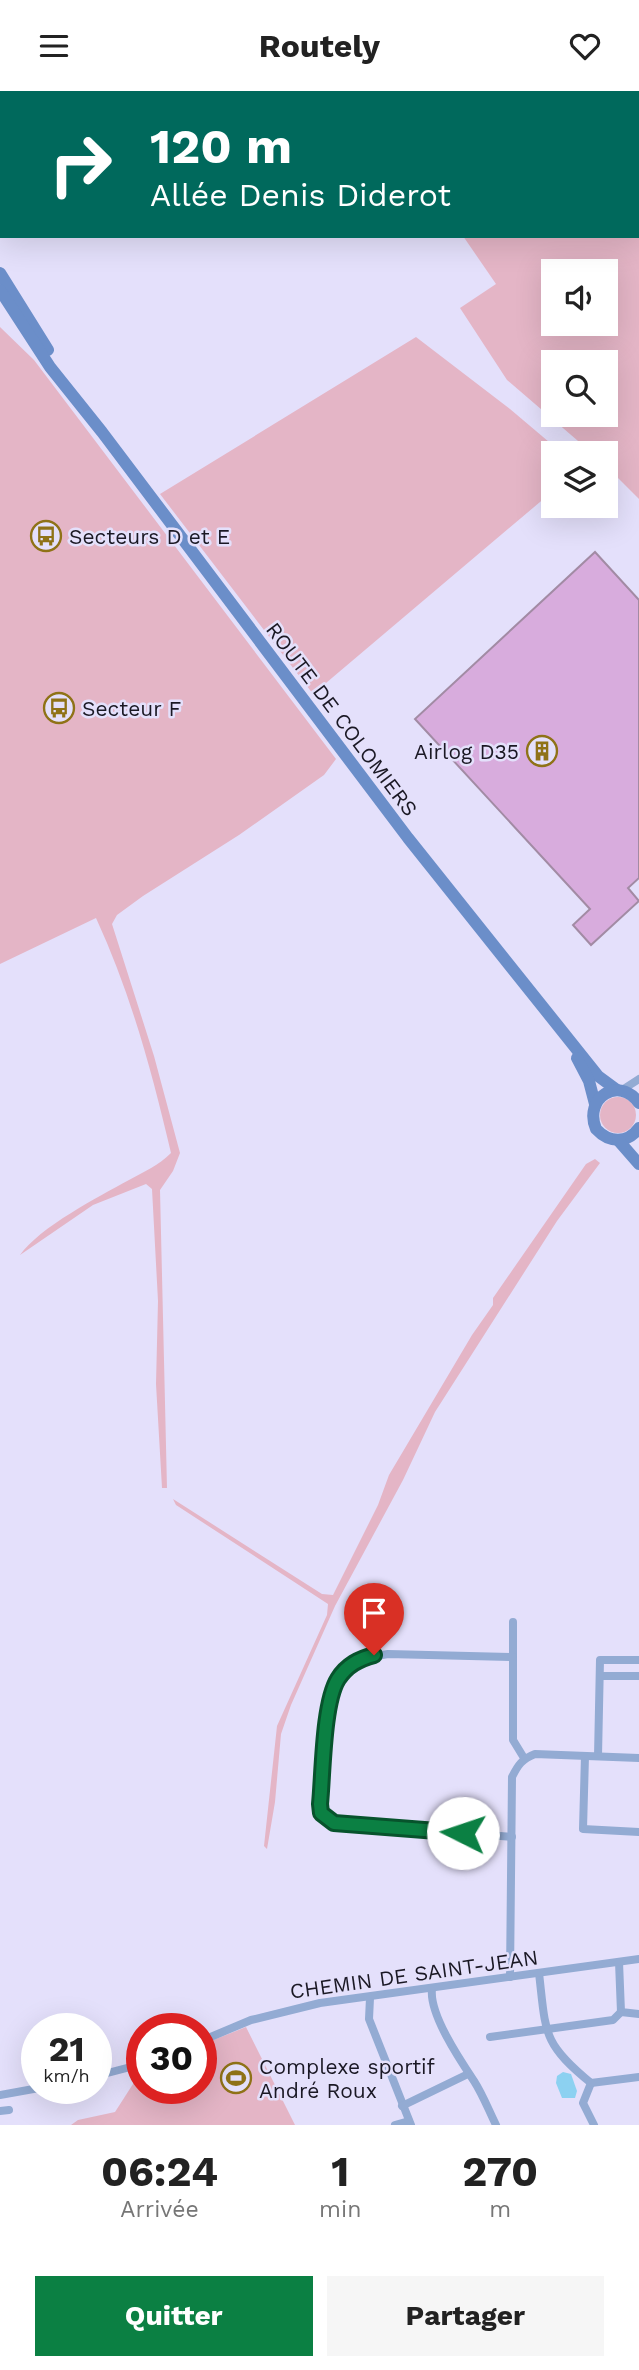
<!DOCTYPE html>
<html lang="fr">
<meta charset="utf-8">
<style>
body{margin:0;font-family:"Work Sans",sans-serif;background:#f6f6f6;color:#222;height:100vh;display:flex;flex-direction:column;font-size:26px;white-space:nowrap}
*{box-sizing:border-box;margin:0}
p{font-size:23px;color:#767676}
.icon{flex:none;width:38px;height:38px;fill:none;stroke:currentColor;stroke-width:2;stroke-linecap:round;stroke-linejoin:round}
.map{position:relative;height:2034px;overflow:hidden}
.panel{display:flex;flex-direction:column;background:#fff;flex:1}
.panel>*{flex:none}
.hud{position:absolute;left:0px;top:0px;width:640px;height:147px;box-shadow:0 7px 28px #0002;background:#00695c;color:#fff;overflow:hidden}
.buttons{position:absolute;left:541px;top:168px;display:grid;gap:14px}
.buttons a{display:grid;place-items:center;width:77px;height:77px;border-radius:0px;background:#fff;box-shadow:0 7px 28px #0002;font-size:35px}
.speed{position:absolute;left:21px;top:1922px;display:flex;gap:14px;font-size:35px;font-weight:700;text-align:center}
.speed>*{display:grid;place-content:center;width:91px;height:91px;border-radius:50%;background:#fff;box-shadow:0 7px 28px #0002;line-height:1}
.speed small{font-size:18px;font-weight:400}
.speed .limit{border:10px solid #d22;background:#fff;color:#111}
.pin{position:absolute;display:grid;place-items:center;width:60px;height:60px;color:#fff;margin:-72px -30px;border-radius:50% 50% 50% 0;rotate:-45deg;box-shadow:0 0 7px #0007}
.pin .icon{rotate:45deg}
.me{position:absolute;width:77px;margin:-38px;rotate:274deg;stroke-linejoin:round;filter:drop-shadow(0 0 5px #0008)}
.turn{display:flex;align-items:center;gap:24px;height:147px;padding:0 35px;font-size:32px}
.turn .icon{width:91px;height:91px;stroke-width:2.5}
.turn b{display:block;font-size:49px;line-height:60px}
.eta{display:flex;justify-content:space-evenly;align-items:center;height:119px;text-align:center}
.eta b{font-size:42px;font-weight:700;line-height:49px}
.cta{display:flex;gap:14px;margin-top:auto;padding:14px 35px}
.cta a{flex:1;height:80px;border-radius:0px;background:#0b8043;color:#fff;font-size:28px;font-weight:700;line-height:80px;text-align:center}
.cta a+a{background:#f6f6f6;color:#222}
header{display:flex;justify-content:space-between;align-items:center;height:91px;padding:0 35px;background:#fff;font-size:32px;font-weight:700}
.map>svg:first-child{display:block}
.green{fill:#e4b5c6;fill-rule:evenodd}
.water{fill:#8cd1f1}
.building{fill:#d8acdd;stroke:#a28ba4;stroke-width:2}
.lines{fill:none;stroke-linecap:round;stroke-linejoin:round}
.street{stroke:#93abd3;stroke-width:8}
.secondary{stroke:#6b8ec9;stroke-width:12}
.route-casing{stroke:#07532c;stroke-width:18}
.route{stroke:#0b8043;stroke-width:12}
.labels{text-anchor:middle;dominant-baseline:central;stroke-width:5;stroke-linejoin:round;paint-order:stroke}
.poi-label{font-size:21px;fill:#1a1824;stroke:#e4e0fb;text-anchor:start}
.street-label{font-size:21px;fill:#1a1824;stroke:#e4e0fb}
</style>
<header><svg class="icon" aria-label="menu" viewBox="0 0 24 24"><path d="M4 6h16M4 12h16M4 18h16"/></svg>Routely<svg class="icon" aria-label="heart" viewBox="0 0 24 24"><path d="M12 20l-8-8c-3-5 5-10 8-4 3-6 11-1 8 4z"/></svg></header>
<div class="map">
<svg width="639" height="2034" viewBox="0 0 639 2034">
<rect width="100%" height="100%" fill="#e4e0fb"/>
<g class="green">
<path d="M362 0H639V408L606 375V362H592L507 289 460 217 496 193 463 145H639V2ZM553 180H606V233H553ZM553 271H606V324H553Z"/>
<path d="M0 236 34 269 336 668 324 684 239 744 143 805 117 824 112 833 154 965 180 1062 173 1080 160 1099 167 1397H162L156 1293 158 1210 152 1098 146 1093 93 1114 20 1164C40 1136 98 1106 129 1089 144 1081 159 1074 171 1062 152 981 131 903 96 827L0 873Z"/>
<polygon points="416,246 510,318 562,362 553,362 553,400 313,603 160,403"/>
<circle cx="618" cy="1024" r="18"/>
<polygon points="595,1068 600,1072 557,1130 435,1321 403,1389 335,1515 291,1614 281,1643 275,1711 267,1758 264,1755 277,1635 327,1524 328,1513 176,1414 173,1408 322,1503 333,1504 378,1414 389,1384 472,1244 493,1214 493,1207 586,1073"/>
<polygon points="246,1936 295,2034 71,2034 78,2029 115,2021 142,1979 142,1997 201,1997 201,1954"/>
</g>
<polygon class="water" points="563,1981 571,1983 577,2000 575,2007 562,2007 556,1992 557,1985"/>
<polygon class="building" points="595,461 639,509 639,787 628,797 639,810 591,854 573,834 590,818 415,628"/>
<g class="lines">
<g class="street">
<polyline points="622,999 639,988"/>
<polyline points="513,1531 513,1649 524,1667"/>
<polyline points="600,1585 639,1585"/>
<polyline points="585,1665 583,1738 639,1741"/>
<polyline points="598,1665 600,1569 639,1569"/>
<polyline points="512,1746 334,1732 321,1722 320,1713 331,1603 347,1576 360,1568 388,1563 513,1566"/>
<polyline points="619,1871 621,1921 639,1923"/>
<path d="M539 1882C546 1942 542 1952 591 1992L639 1986"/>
<path d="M510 1886 512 1686C518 1674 522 1668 535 1663L639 1667"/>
<path d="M432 1898C429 1923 460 1969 474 1990 483 2004 489 2020 496 2034"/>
<polyline points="370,1907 369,1928 411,2034"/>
<polyline points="490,1946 613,1929 621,1921"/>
<polyline points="201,1950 251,1929 320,1912 639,1868"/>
<polyline points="96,1985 142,1973"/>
<polyline points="591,1992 583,2012 594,2034"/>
<polyline points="0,2004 39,1997"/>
<polyline points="402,2015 468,1983"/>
<polyline points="0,2020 9,2019"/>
<polyline points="395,2034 409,2030"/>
</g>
<g class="secondary">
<polyline points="0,182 48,259"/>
<polyline points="0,199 50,276 102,341 408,747 598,985 617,999"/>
<polyline points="577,967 589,990 595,1013"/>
<path d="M639 1012C619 984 583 1007 596 1038 609 1052 627 1053 639 1037"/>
<polyline points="618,1049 639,1073"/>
</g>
</g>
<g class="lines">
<g class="route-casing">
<path id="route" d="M374 1564C359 1568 347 1574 338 1588 323 1612 323 1683 320 1713L321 1722 334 1732 463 1742"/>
</g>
<use href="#route" class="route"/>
</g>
<defs>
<g id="bus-ring" transform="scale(1.575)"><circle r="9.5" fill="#e4e0fb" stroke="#8f7217" stroke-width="1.5"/><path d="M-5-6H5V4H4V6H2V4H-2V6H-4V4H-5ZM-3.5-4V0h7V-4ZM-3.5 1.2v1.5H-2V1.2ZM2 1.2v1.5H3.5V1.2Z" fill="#8f7217"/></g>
<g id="building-ring" transform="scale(1.575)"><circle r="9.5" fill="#e4e0fb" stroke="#8f7217" stroke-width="1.5"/><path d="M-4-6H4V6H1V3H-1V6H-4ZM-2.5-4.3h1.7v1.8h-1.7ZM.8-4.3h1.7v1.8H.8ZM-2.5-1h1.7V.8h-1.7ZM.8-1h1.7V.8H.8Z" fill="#8f7217"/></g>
<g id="stadium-ring" transform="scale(1.575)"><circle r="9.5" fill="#e4e0fb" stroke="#8f7217" stroke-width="1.5"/><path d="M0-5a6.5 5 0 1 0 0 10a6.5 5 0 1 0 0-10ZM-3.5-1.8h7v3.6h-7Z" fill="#8f7217"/></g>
</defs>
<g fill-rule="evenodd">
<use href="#bus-ring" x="46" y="445"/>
<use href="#bus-ring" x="59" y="617"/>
<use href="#building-ring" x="542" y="660"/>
<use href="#stadium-ring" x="236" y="1987"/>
</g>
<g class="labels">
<g class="poi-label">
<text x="69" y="445">Secteurs D et E</text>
<text x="82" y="617">Secteur F</text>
<text x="519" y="660" text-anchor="end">Airlog D35</text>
<text x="259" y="1975">Complexe sportif<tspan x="259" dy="24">André Roux</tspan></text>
</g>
<g class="street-label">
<text transform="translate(342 628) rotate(53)">ROUTE DE COLOMIERS</text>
<text transform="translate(414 1883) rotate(-8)">CHEMIN DE SAINT-JEAN</text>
</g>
</g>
</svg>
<div class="buttons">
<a><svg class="icon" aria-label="sound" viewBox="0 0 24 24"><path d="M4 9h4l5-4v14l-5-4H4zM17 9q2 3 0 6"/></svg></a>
<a><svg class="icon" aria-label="search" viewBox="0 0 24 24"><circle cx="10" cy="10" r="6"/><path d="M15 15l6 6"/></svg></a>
<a><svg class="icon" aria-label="layers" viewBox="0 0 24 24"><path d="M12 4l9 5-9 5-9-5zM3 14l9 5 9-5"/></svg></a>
</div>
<div class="speed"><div>21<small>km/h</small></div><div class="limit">30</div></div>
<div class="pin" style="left:374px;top:1564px;background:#d93025"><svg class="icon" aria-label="arrive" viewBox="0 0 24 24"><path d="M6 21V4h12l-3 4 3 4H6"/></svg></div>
<svg class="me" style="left:463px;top:1742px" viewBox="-20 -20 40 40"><circle r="19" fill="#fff"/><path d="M0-13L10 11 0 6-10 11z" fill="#0b8043"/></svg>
<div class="hud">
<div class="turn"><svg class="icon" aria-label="right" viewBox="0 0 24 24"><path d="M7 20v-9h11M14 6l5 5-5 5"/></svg><div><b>120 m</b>Allée Denis Diderot</div></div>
</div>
</div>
<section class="panel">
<div class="eta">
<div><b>06:24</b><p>Arrivée</p></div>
<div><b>1</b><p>min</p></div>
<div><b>270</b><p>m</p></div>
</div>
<div class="cta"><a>Quitter</a><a>Partager</a></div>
</section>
